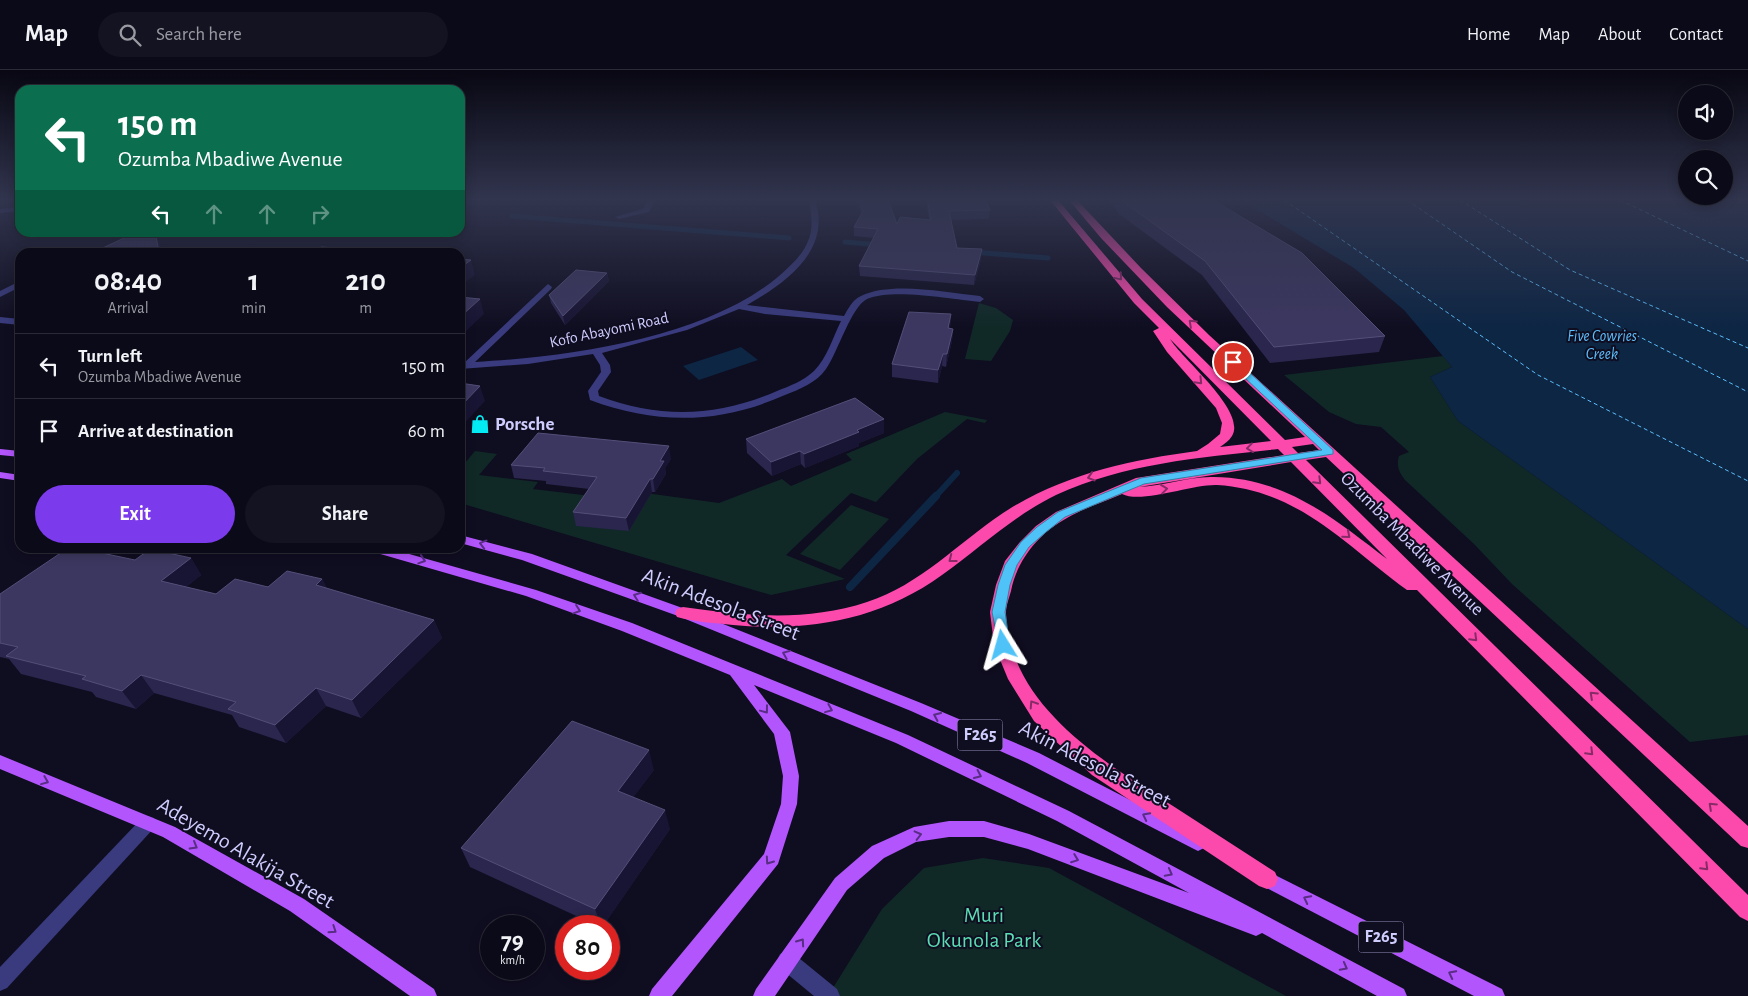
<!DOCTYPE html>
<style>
body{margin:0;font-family:"Alegreya Sans",sans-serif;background:#141321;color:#f1f3f6;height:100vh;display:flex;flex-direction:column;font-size:19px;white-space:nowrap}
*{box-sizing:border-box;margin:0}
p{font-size:16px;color:#9a9aa2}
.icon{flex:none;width:28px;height:28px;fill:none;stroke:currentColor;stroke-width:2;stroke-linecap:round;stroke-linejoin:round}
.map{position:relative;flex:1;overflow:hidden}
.panel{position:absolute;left:15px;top:178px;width:450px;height:305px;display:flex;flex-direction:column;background:#0b0a18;border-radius:15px;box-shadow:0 2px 12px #0003,0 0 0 1px #2b2b37}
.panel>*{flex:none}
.top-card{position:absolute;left:15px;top:15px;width:450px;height:152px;border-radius:15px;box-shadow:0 2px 12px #0003,0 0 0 1px #2b2b37;background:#0b6e4f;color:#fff;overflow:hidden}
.tools{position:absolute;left:1678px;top:15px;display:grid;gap:10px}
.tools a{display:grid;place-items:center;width:55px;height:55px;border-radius:50%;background:#0b0a18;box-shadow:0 2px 12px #0003,0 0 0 1px #2b2b37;font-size:25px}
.speed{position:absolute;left:480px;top:845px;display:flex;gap:10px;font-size:25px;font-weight:700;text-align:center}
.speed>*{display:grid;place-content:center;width:65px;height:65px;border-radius:50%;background:#0b0a18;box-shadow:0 2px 12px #0003,0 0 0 1px #2b2b37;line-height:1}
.speed small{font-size:12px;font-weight:400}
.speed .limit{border:8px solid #d22;background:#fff;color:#111}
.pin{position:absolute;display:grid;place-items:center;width:42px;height:42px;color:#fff;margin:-21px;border:2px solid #fff;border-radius:50%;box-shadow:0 1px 5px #0007}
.me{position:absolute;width:55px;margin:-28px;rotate:352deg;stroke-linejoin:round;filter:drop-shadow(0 0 4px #0008)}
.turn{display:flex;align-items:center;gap:18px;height:105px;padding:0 20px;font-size:22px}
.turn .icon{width:65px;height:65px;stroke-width:2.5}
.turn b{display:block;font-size:35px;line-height:42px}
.lanes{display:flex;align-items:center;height:48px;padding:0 20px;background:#0003;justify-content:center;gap:25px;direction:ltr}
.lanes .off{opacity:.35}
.eta{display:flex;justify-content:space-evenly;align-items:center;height:85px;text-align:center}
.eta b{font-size:30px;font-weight:700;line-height:35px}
.primary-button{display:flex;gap:10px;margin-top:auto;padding:10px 20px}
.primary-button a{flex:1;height:58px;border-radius:30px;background:#7c3aed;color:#fff;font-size:20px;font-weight:700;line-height:58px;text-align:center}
.primary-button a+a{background:#141321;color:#f1f3f6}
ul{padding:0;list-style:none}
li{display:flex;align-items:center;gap:15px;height:65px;padding:0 20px;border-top:1px solid #2b2b37}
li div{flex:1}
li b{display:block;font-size:19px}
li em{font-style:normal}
header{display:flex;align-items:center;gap:30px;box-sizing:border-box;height:70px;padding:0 25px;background:#0b0a18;border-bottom:1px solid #2b2b37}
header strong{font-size:24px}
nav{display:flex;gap:28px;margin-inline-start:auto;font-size:18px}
.search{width:350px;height:45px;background:#141321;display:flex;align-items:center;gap:12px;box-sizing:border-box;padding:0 18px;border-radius:28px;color:#9a9aa2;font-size:19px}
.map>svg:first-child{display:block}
.green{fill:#102927}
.water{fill:#0d2644}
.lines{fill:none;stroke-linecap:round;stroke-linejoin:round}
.stream-far2{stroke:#0d2644;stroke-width:5}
.stream-far1{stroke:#0d2644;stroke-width:6}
.stream{stroke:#0d2644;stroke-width:8}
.ferry{stroke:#5cbefc;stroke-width:1;stroke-dasharray:4 3;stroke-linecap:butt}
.minor{fill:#393b7e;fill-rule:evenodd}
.major{fill:#b255fc;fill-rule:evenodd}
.highway{fill:#fc49ac;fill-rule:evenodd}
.wall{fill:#2a264d}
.shaded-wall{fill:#181433}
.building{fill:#3c3760;stroke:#534f79}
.oneway{stroke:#862b66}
.oneway2{stroke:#582d83}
.route{fill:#4fc3f7;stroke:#337fa1}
.labels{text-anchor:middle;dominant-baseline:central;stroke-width:4;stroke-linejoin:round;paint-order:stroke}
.far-street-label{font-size:16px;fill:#cfccfe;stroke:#0f0d20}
.far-water-label{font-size:16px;font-style:italic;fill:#5cbefc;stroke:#0f0d20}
.shield{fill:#0f0d20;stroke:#9593bb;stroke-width:1}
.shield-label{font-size:18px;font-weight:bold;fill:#cfccfe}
.poi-label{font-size:19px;font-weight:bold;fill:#cfccfe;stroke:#0f0d20;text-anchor:start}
.street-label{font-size:19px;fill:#cfccfe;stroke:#0f0d20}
.near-street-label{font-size:22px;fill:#cfccfe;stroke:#0f0d20}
.near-park-label{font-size:22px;fill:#5addb3;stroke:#0f0d20}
</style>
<header>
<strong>Map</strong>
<div class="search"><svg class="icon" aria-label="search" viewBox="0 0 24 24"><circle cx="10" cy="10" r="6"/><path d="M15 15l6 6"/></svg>Search here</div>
<nav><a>Home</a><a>Map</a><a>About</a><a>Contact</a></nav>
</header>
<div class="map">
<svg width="1748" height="926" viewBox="0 0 1748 926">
<rect width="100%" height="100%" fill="#0f0d20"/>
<g class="green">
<polygon points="979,233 996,238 1013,250 1010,261 991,291 965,289"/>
<path d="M1443 286 1452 297 1430 307 1458 351 1748 559V665L1690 672 1512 514 1474 474 1405 410C1399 402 1396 396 1399 386L1409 382 1381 357 1356 354 1329 342 1284 305Z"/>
<polygon points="945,342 987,350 985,353 967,349 917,389 876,432 851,423 786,485 845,509 771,525 460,433 460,399 475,381 497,384 479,405 538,412 533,419 616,429 623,420 719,433 782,409 791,416 852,390 846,384"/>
<polygon points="851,435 889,449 840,500 800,484"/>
<polygon points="983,788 1049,798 1286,926 828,926 882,839 924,798"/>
</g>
<g class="water">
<polygon points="1241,130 1748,130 1748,559 1458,351 1430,307 1452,297 1404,240 1354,198"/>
<polygon points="741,277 758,290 699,310 683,296"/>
</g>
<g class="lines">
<g class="stream-far2">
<polyline points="512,146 789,168"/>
<polyline points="845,172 880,175"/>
<polyline points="972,182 1048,188"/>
</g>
<polyline class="stream-far1" points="935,427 957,403"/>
<polyline class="stream" points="850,517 936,426"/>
<g class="ferry">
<polyline points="1284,130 1538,305 1748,411"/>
<polyline points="1407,130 1512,202 1748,322"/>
<polyline points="1460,130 1570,200 1748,278"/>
<polyline points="1620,130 1748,191"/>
</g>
<g class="minor">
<polygon points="648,130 655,130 649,142 619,149 615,147 643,139"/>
<path d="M809 130H815C832 180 786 213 747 235L844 246C848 239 853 229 861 226 893 211 946 223 980 226L984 229 980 232C951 229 893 218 867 229 851 237 838 282 826 299 816 313 800 319 785 325 720 354 657 355 590 330L588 321 601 302 600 295 593 284 528 294 460 299V293H464L548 214 552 217 551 219 475 292C569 287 706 268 779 206 790 196 803 185 808 171 814 158 811 143 809 130ZM739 239 765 244 841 251C833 267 827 288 814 301 803 311 790 316 777 321 718 347 660 349 599 326L598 321 611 302 610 295 602 283 687 260Z"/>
<polygon points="20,137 20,141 0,143 0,139"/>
<polygon points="20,211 20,217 0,227 0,221"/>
<polygon points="0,247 20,249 20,255 0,253"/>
<polygon points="148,746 154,748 157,753 154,758 7,918 0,921 0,897 142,748"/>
<polygon points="787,881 794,884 837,919 840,926 814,926 780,898 777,891 780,884"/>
</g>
<g class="major">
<polygon points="0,379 20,381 20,387 0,385"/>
<polygon points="0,402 20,405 20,411 0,408"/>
<polygon points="460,465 532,484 688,540 921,633 1039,683 1204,768 1207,773 1204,778 1198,781 1192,778 1027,693 911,641 678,546 522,490 460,473"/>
<polygon points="369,478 388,478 536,520 632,553 908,665 1069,741 1404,919 1407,926 1377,926 1262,863 1256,866 1028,779 984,767 949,767 916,772 884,788 847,820 775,926 753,926 756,919 835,808 872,776 914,757 949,751 984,751 1029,764 1189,823 1057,751 896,673 754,615 790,662 799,706 797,734 778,794 672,926 649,926 652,919 764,784 781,734 783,706 774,664 730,605 622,561 526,526 370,481"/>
<polygon points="0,685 175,757 304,829 434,919 437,926 410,926 290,841 163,767 0,699"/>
<polygon points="1263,799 1502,919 1505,926 1474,926 1257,813 1254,807 1257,801"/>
</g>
<path class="highway" d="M1050 130H1058L1142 229 1285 370 1305 367 1167 237 1101 168 1069 130H1077L1141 198 1209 265 1748 756V778L1741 776 1326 387 1306 390 1748 825V851L1740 847 1417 520H1407C1345 475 1299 420 1217 415 1192 414 1142 434 1122 424 1104 432 1084 438 1067 448 1039 463 1017 490 1011 521 1009 528 1006 536 1006 543 1009 636 1104 692 1173 736 1207 758 1241 780 1275 802L1278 809 1275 816 1267 819 1259 816 1092 705 1034 651 1008 609 994 575 990 542 996 515 1005 491 1020 472 1036 456 1056 442 1136 408 1284 385 1278 379C1203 387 1125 393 1056 425 1013 446 980 478 942 505 880 550 808 562 733 555 715 553 695 552 677 547L675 543 677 539 683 537C745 546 807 552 867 532 920 515 958 473 1003 443 1061 405 1129 390 1197 381L1208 374 1220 364 1222 353 1216 338 1167 282 1153 261 1159 258 1134 233ZM1170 269 1271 371 1220 377C1224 374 1229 371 1232 366 1247 341 1183 290 1170 269ZM1313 374 1319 380 1298 383 1292 377ZM1291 392 1387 489C1333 448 1286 408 1214 407 1189 406 1164 416 1139 417Z"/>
</g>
<g class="wall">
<polygon points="857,130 888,130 897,154 929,150 926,130 986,130 990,140 989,149 951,150 957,178 981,189 974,215 860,206 859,196 874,168 854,166 854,157 861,144"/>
<polygon points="1110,130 1213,130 1385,266 1379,282 1270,293 1202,205 1119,144"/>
<polygon points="607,203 609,211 565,255 551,233 549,225"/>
<polygon points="951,244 950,259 953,259 952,271 946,297 942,296 938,313 892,307 892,294"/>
<polygon points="884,349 884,363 859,373 859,376 805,398 801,394 772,406 747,383 746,369"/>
<polygon points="671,389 665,398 666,404 655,422 652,422 629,461 576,456 573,442 589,419 546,414 546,411 514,408 511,395"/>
<polygon points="191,488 201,505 186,517 216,524 322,509 327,519 434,550 442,568 361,648 326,636 286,673 239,657 232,645 154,623 136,639 96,627 92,622 21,604 9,589 0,587 0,524 135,490"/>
<polygon points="654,700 633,727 670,759 603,856 598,856 470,797 461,778"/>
</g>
<g class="shaded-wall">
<polygon points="155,162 159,171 162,182 159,182"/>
<polygon points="982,179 981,189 974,215 975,205"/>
<polygon points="471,190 475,205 460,216 460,198"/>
<polygon points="607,203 609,211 565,255 563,246"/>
<polygon points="480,229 484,244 460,267 460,247"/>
<polygon points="951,244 950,257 947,271 948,258"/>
<polygon points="953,259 952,271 946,297 947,284"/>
<polygon points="943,284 942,296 938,313 938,300"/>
<polygon points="480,316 485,331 460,358 460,337"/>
<polygon points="884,349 884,363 859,373 859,376 805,398 804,384 857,360"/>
<polygon points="669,376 671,389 665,398 666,404 655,422 653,409 660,391"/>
<polygon points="800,381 801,394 772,406 771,392"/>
<polygon points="650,409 652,422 629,461 626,448"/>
<polygon points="191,488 201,505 172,529 161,511"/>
<polygon points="322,509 331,527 316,515"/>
<polygon points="434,550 442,568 361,648 352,630"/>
<polygon points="141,605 154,623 136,639 122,621"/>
<polygon points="316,618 326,636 286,673 275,655"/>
<polygon points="649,680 654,700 624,740 618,721"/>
<polygon points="665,740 670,759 603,856 601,856 595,839"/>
</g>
<g class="building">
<polygon points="860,130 888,130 897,154 900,147 931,150 927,130 986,130 990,140 949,141 957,178 982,179 975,205 859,196 878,159 854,157 863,141"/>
<polygon points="1121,130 1213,130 1302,183 1385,266 1274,277 1205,191"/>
<polygon points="137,162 155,162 159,182 94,182"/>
<polygon points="322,177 381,182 302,182"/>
<polygon points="460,189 471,190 460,198"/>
<polygon points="576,200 607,203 563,246 549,225"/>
<polygon points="460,227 480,229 460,247"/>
<polygon points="909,242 951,244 948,258 953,259 947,284 943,284 938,300 892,294"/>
<polygon points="460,313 480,316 460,337"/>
<polygon points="855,328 884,349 857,360 859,362 804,384 800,381 771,392 746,369"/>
<polygon points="538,363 669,376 660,391 664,391 653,409 650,409 626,448 573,442 597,407 543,401 545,398 511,395"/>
<polygon points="68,478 78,478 135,490 150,479 191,488 161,511 216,524 235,509 268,517 287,501 322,509 316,515 434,550 352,630 316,618 275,655 228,639 236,632 141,605 122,621 82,609 86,606 6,586 18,577 0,573 0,524"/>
<polygon points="572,651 649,680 618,721 665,740 595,839 461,778"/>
</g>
<defs><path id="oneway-chevron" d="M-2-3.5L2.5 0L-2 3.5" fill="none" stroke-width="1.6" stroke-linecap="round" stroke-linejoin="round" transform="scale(1.25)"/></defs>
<g class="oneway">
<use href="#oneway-chevron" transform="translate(1119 207) rotate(50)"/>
<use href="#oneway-chevron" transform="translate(1192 253) rotate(-137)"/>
<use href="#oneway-chevron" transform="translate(1199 311) rotate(46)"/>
<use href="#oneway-chevron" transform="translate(1250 378) rotate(173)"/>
<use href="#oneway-chevron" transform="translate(1091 407) rotate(163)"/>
<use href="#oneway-chevron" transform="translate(1318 411) rotate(45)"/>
<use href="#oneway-chevron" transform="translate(1164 419) rotate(-7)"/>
<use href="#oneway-chevron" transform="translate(1347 465) rotate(40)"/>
<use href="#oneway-chevron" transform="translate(952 489) rotate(142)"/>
<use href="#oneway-chevron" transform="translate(1474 568) rotate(45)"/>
<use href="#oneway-chevron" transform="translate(1593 625) rotate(-137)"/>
<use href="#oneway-chevron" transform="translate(1033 634) rotate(-123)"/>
<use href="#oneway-chevron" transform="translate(1590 682) rotate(45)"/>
<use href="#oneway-chevron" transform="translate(1712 736) rotate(-137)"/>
<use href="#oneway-chevron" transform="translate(1705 797) rotate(45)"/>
</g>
<g class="oneway2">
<use href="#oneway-chevron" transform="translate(483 474) rotate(-165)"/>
<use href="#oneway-chevron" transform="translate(422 490) rotate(18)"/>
<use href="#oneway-chevron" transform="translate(637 526) rotate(-160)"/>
<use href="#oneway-chevron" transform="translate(577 540) rotate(19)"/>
<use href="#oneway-chevron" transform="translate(786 584) rotate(-158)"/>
<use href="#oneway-chevron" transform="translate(829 639) rotate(22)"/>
<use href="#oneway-chevron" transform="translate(765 640) rotate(53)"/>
<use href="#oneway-chevron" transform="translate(937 646) rotate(-156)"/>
<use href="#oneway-chevron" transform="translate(978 705) rotate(25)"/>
<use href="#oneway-chevron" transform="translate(45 711) rotate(22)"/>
<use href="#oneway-chevron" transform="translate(1146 746) rotate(-153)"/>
<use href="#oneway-chevron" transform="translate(918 765) rotate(-14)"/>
<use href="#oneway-chevron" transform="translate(194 776) rotate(30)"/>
<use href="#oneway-chevron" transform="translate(1075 789) rotate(21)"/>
<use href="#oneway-chevron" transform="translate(769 791) rotate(125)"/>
<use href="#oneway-chevron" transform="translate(1169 803) rotate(28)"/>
<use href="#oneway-chevron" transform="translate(1307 829) rotate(-153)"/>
<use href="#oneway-chevron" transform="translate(333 860) rotate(34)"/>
<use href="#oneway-chevron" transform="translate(801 872) rotate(-55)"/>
<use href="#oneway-chevron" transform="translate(1344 897) rotate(28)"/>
<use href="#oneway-chevron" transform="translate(1452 904) rotate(-153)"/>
</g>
<linearGradient id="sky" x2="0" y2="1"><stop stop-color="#080712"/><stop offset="0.5" stop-color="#31354e"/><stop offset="1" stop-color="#31354e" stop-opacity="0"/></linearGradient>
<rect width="1748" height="259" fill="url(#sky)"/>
<polygon class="route" points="1230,290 1236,290 1333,380 1333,384 1144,414 1065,447 1046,462 1029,477 1017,495 1010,515 1005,542 1010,575 1008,578 999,578 992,542 998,515 1005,495 1021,472 1037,457 1058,442 1141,408 1322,380 1230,294"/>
<defs>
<g id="shop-bare" transform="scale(1.5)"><path d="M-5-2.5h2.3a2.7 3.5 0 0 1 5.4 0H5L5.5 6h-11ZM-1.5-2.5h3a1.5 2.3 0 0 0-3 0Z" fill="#04ecf3" stroke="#0f0d20" stroke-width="2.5" paint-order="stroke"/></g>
</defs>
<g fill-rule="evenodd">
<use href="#shop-bare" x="480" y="354"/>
</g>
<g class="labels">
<g class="far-street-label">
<text transform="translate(609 260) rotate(-12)">Kofo Abayomi Road</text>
</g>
<g class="far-water-label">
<text x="1602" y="266">Five Cowries<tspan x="1602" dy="18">Creek</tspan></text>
</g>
<g class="shield">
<rect x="957.5" y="649.5" width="45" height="31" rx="4"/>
<rect x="1358.5" y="851.5" width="45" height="31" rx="4"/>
</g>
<g class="shield-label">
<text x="980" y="665">F265</text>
<text x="1381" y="867">F265</text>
</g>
<g class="poi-label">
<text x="495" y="354">Porsche</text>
</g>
<g class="street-label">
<text transform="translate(1412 474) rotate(45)">Ozumba Mbadiwe Avenue</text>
</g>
<g class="near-street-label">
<text transform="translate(721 534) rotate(21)">Akin Adesola Street</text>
<text transform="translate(1095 694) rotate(27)">Akin Adesola Street</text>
<text transform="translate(246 783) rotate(30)">Adeyemo Alakija Street</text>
</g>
<g class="near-park-label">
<text x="984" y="845">Muri<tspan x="984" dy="25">Okunola Park</tspan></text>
</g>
</g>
</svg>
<div class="tools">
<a><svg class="icon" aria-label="sound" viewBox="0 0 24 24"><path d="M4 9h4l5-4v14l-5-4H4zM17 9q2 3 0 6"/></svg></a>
<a><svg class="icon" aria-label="search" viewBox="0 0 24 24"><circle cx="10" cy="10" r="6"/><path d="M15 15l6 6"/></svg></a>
</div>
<div class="speed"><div>79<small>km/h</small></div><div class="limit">80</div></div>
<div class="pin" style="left:1233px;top:292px;background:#d93025"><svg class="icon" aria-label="arrive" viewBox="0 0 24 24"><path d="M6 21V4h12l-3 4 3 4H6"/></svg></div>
<svg class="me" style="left:1003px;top:575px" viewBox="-20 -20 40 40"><path d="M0-17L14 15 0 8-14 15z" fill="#4fc3f7" stroke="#fff" stroke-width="4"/></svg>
<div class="top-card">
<div class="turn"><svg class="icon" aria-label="left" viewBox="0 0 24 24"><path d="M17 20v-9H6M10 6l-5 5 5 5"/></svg><div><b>150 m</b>Ozumba Mbadiwe Avenue</div></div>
<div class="lanes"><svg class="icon" aria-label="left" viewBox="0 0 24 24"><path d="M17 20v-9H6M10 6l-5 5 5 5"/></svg><svg class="icon off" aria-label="ahead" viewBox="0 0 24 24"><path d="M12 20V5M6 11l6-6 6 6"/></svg><svg class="icon off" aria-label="ahead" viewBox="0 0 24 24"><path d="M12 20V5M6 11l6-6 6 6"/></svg><svg class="icon off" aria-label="right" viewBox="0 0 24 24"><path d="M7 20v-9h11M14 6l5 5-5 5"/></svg></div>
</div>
<section class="panel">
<div class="eta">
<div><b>08:40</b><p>Arrival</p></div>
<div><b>1</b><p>min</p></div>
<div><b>210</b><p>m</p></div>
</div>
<ul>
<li><svg class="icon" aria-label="left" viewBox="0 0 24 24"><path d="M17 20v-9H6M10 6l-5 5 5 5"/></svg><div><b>Turn left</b><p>Ozumba Mbadiwe Avenue</p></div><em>150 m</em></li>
<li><svg class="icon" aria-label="arrive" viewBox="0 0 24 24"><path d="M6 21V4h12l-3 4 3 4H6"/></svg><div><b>Arrive at destination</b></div><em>60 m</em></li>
</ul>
<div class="primary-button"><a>Exit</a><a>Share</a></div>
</section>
</div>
